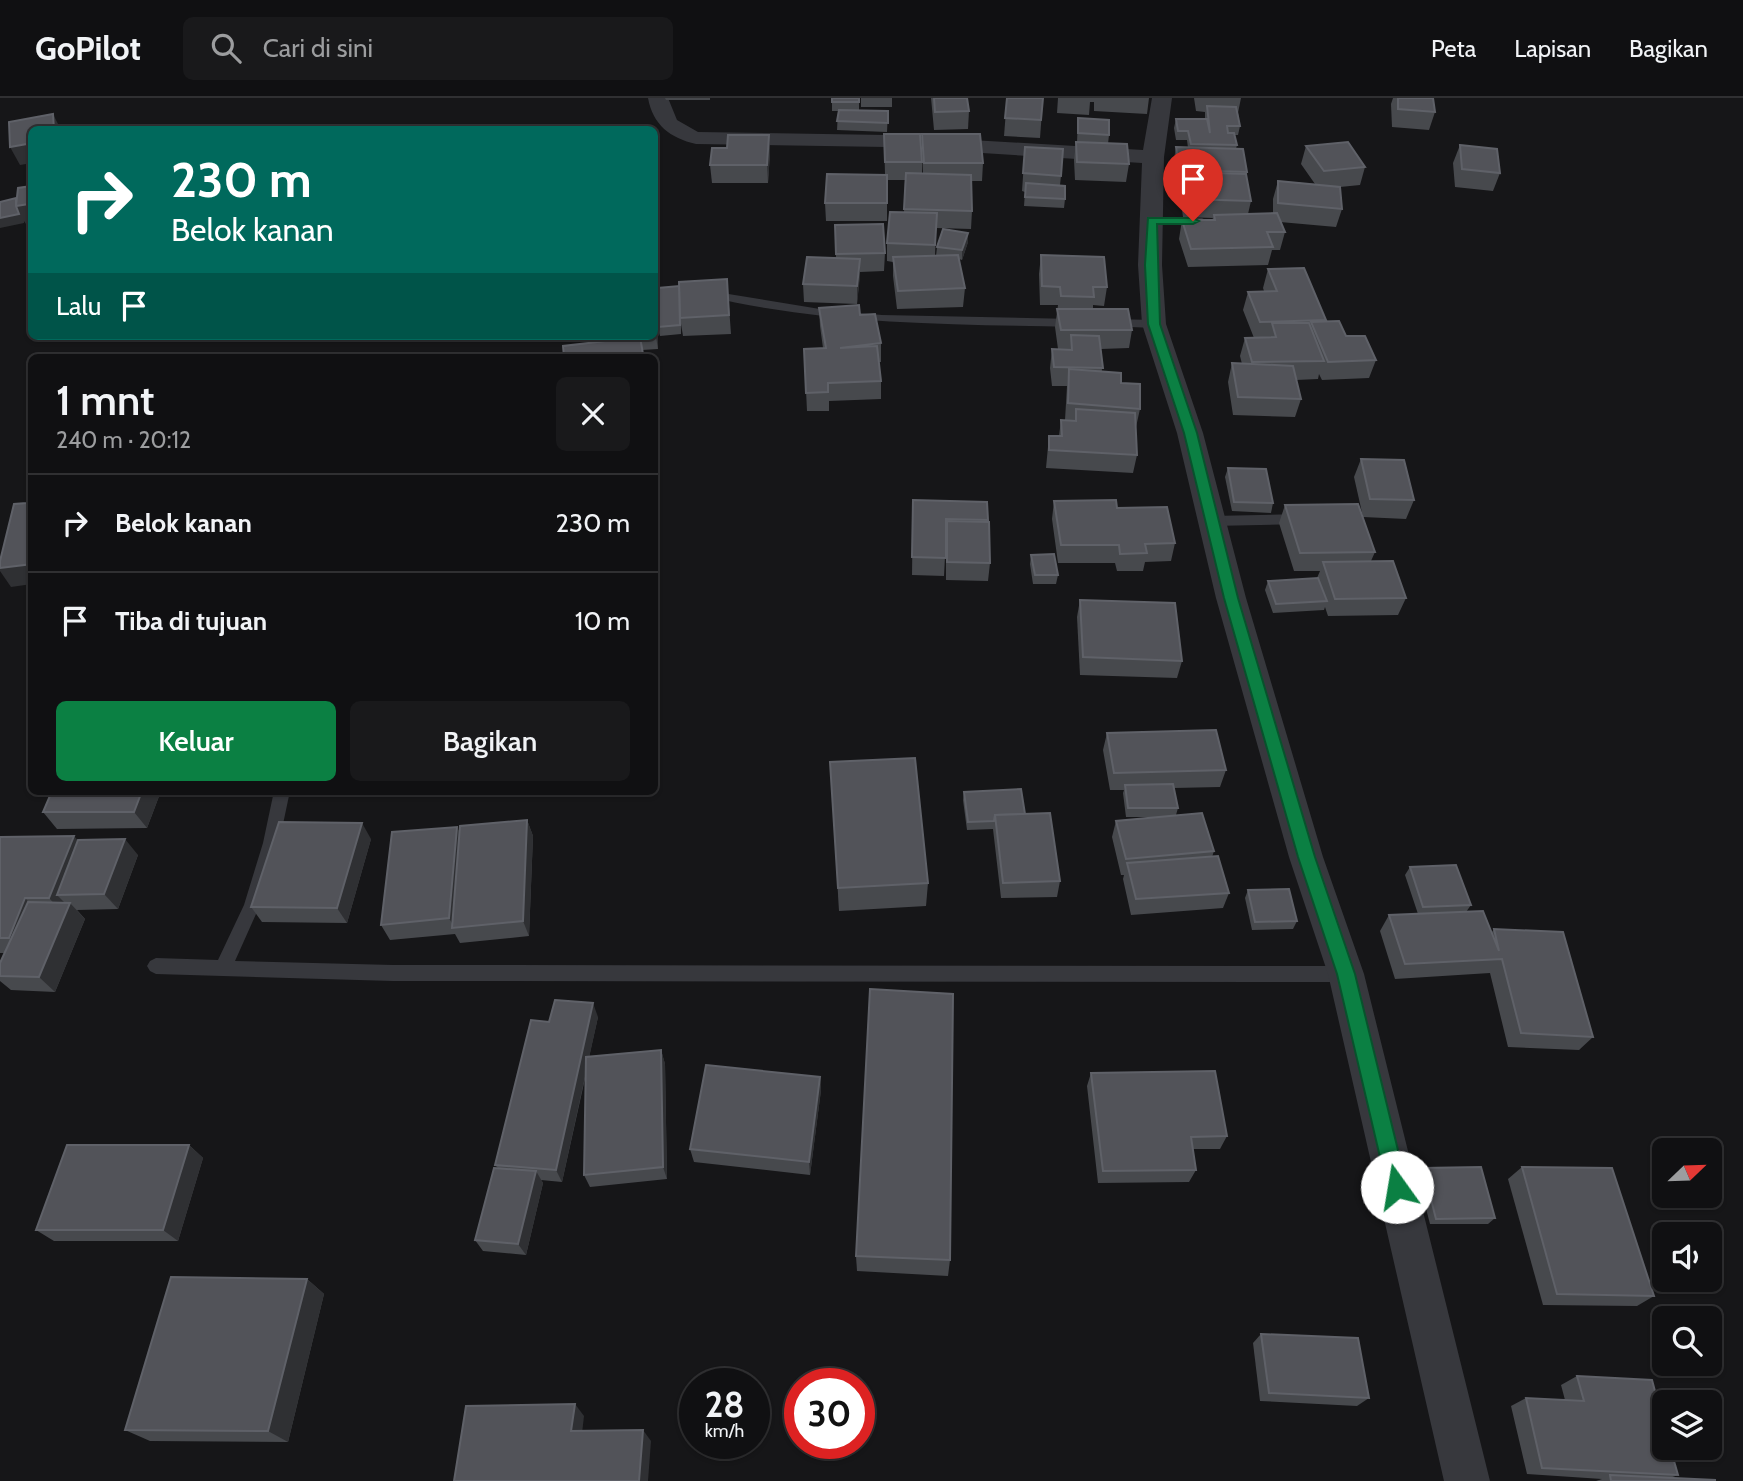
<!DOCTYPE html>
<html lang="id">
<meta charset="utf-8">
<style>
body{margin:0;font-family:Cabin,sans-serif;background:#19191b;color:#f1f3f6;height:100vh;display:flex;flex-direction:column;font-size:26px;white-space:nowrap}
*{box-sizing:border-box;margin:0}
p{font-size:23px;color:#9c9d9f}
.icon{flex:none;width:38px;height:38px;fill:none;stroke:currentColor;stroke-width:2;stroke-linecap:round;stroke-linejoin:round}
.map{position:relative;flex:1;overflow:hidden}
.sheet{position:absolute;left:28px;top:256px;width:630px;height:441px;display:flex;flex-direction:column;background:#101012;border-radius:10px;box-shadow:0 2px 5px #0004,0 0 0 2px #303032}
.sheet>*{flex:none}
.hud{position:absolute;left:28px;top:28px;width:630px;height:214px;border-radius:10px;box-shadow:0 2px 5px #0004,0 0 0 2px #303032;background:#00695c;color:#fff;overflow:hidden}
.needle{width:46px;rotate:67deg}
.tools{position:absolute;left:1652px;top:1040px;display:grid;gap:14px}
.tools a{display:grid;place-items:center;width:70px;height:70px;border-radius:10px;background:#101012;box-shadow:0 2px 5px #0004,0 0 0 2px #303032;font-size:35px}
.speed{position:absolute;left:679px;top:1270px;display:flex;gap:14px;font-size:35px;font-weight:700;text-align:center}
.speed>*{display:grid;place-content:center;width:91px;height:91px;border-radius:50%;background:#101012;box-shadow:0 2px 5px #0004,0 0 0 2px #303032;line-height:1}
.speed small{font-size:18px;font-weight:400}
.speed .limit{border:10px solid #d22;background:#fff;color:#111}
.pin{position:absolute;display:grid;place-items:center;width:60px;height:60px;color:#fff;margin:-72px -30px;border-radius:50% 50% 50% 0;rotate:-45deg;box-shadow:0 0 7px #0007}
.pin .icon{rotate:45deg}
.me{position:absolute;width:77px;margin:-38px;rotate:347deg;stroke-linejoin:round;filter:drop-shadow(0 0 5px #0008)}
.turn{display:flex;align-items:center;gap:24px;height:147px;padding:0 28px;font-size:32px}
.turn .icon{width:91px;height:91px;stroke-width:2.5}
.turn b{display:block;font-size:49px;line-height:60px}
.then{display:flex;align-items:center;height:66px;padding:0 28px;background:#0003;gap:14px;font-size:26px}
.round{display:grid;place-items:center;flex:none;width:74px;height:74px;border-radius:10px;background:#19191b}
.overview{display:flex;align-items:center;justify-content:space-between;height:119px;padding:0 28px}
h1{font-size:42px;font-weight:600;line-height:52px}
.action{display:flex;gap:14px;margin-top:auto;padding:14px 28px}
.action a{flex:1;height:80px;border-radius:10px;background:#0b8043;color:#fff;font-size:28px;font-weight:600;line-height:80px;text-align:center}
.action a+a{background:#19191b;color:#f1f3f6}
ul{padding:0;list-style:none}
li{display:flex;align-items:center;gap:21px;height:98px;padding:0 28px;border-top:2px solid #303032}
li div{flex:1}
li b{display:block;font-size:26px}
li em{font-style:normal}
header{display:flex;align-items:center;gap:42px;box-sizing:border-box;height:98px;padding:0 35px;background:#101012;border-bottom:2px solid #303032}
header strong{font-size:33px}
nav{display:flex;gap:38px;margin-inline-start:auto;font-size:24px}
.search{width:490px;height:63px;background:#19191b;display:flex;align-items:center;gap:18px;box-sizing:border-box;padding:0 24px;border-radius:10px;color:#9c9d9f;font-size:26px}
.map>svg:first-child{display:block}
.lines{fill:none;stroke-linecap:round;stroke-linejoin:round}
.lane{fill:#37383d;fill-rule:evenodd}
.street{fill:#37383d;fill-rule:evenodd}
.wall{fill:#47494d}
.shaded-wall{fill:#2f3033}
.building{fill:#525359;stroke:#5f6168;stroke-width:2}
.route{fill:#0b8043;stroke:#07532c;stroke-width:2}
</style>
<header>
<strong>GoPilot</strong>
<div class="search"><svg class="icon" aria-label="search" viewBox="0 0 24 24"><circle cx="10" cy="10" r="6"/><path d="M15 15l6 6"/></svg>Cari di sini</div>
<nav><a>Peta</a><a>Lapisan</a><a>Bagikan</a></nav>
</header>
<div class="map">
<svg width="1743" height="1383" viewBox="0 0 1743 1383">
<rect width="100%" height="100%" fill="#161618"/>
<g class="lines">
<g class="lane">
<polygon points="1152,119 1202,120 1207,123 1202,126 1148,124 1148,120"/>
<path d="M710 193 826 212 882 217 1074 221 1080 225 1074 229C950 226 827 227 706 198V194Z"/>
<polygon points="1111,221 1154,222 1160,226 1154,230 1107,228 1107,222"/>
<polygon points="1301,416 1308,421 1301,426 1212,428 1205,423 1212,418"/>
<polygon points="274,693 290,693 279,745 260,807 235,863 393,867 1346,868 1352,871 1355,876 1352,881 1346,884 393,883 156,876 150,873 147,868 150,863 156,860 218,862 244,807 263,745"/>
</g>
<path class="street" d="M648 0H668L677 22 698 34 886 37 1143 52 1152 0H1172L1164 59 1162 167 1166 226 1203 335 1246 500 1323 759 1364 876 1490 1383H1444L1328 876 1289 759 1216 500 1177 335 1142 226 1138 167 1142 65 886 49 696 46C670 40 653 27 648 0Z"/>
</g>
<g class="wall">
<polygon points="665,0 710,0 710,2 666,2"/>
<polygon points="832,0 859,0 859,13 888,13 887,34 837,32 838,13 832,13"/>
<rect x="861" y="0" width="31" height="9"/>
<polygon points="931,0 967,0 969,13 968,31 934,32"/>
<polygon points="1007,0 1043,0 1040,40 1004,38"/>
<polygon points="1058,0 1149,0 1147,16 1094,13 1094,4 1090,4 1089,17 1057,15"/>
<polygon points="1194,0 1241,0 1238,15 1240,28 1238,37 1234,37 1237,47 1236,51 1247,74 1246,79 1251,103 1248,116 1273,115 1273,101 1278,83 1315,86 1301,66 1306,48 1365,69 1360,87 1340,89 1342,111 1336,129 1280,124 1285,134 1280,152 1272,152 1268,167 1188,169 1179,141 1182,122 1212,122 1213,120 1183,119 1179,90 1176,90 1173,67 1176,49 1188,50 1187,42 1176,42 1174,30 1176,21 1205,21 1205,14 1196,13"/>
<polygon points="1393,0 1433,0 1435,14 1429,32 1392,29 1391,6"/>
<polygon points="1078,20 1109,37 1108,46 1129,66 1126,84 1075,82 1074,62 1076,44 1077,44"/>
<polygon points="884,36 922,64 922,76 923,76 922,54 922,36 983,65 982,83 972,83 972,113 971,131 936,130 935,158 936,158 937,149 968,144 962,162 959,161 965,190 963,209 897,211 893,178 893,164 887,163 887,145 904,114 905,82 887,82 887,123 826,123 825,105 885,77"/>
<polygon points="769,37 770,55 768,85 712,85 710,67 727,50"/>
<polygon points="1460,47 1500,75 1493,93 1455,89 1453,65"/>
<polygon points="1025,49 1061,78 1060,87 1065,101 1064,110 1024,108 1025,94 1022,93"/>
<polygon points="835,127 885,155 884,173 860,174 857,206 804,204 803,186 836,160"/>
<polygon points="1041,157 1107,189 1104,208 1093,207 1093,211 1132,232 1129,250 1101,251 1102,274 1121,285 1140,311 1136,329 1135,329 1137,357 1133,375 1046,370 1049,338 1059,338 1061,322 1065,322 1067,288 1052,288 1050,270 1052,251 1069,251 1058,251 1055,229 1058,207 1040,207 1039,176"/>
<polygon points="1268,171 1326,222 1326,224 1376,262 1369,280 1322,282 1319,276 1318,281 1296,282 1301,301 1295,319 1233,317 1228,284 1232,265 1242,266 1240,258 1245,240 1254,240 1243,212 1248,194 1264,193 1263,190"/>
<polygon points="727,181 731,236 683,238 681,226 681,236 660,238 658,229 679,188"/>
<polygon points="654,185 658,204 658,251 642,252 643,259 564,259 629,240 629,238 654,238"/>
<polygon points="819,210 860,217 881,245 881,264 879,264 881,283 881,301 829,303 829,313 807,313 804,251 823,250 820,228"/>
<polygon points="1361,361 1414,402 1406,421 1363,419 1354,379"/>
<polygon points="1228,370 1273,405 1271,415 1232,413 1225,379"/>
<polygon points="913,402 987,404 990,465 988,483 946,482 946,439 944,478 912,477"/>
<polygon points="1054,403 1117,410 1175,445 1171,463 1145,464 1143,473 1117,473 1115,465 1058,465 1052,421"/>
<polygon points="1285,407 1375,454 1371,463 1406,500 1398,517 1328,518 1325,509 1324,512 1273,515 1265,492 1268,483 1317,480 1320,473 1294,473 1279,425"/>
<polygon points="1031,457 1058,477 1056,486 1033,486 1030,466"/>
<polygon points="1080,502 1182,563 1177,580 1080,577 1077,519"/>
<polygon points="1107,635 1226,672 1220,689 1174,690 1178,710 1176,717 1214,753 1212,759 1229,795 1223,810 1131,817 1123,781 1124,777 1121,777 1112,739 1116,723 1162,719 1126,719 1123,695 1124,692 1110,692 1103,652"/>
<polygon points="830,664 928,785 926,808 839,813"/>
<polygon points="161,693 147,730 57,731 43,714"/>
<polygon points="964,694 1025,716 1060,783 1057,799 1001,800 993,731 967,732 963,702"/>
<polygon points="527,722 533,738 529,838 460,845 455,836 390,842 381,827 457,729 459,734"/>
<polygon points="0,739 78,743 138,757 118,811 77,812 85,821 55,894 11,892 0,883 0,865 5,855 0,855"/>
<polygon points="371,741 347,825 262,824 251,809"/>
<polygon points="1410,769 1471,807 1466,814 1492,834 1494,831 1593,939 1579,952 1508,949 1490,875 1395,881 1380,833 1389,817 1418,816 1405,777"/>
<polygon points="1248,792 1297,823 1293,831 1252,832 1245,800"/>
<polygon points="598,919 589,959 661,952 665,966 667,1081 590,1089 584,1077 586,976 562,1084 541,1082 543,1085 526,1157 483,1153 475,1142 498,1070 495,1067 549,924"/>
<polygon points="1091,975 1227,1038 1220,1051 1193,1051 1196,1072 1189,1084 1098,1085 1087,988"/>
<polygon points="820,979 821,992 810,1077 694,1064 690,1051"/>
<polygon points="189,1047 203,1060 178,1143 54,1143 36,1132"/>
<polygon points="1522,1069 1654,1198 1637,1208 1543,1207 1508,1081"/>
<polygon points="1423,1070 1495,1120 1488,1126 1430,1126 1417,1076"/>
<polygon points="856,1158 950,1162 948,1178 857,1173"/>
<polygon points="307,1181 324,1196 288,1344 150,1343 125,1332"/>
<polygon points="1261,1236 1369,1300 1357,1308 1260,1303 1253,1245"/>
<polygon points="1577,1278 1678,1377 1670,1380 1715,1383 1596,1383 1602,1381 1527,1376 1511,1308 1526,1300 1565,1302 1561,1287"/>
</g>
<g class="shaded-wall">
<polygon points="53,16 61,32 54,32"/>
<polygon points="769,37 770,55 768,85 767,67"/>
<polygon points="27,46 32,51 32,65 20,67 10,49"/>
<polygon points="29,106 32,110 32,125 26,126 24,123 24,125 0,130 0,120 16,108"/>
<polygon points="968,135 968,144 962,162 962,152"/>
<polygon points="860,161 860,179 857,206 857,188"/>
<polygon points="655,185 658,204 658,251 655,232"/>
<polygon points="32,466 32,486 11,489 0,473 0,470"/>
<polygon points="142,693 161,693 147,730 134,714"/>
<polygon points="527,722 533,738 529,838 523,823"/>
<polygon points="362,725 371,741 347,825 337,810"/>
<polygon points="457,729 464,745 454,829 449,820"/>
<polygon points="74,738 88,754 57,797 67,807 63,815 49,800"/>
<polygon points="125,741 138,757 118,811 104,796"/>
<polygon points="25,800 40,816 25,855 9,840"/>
<polygon points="70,805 85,821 55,894 39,879"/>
<polygon points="593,905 598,919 562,1084 556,1072"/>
<polygon points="661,952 665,966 667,1081 663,1069"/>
<polygon points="820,979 821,992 810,1077 809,1064"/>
<polygon points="189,1047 203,1060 178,1143 163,1132"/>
<polygon points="536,1073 543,1085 526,1157 518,1146"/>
<polygon points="307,1181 324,1196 288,1344 268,1333"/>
<polygon points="575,1306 584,1318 581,1344 571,1333"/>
<polygon points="643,1332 651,1343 648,1383 639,1383"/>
</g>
<g class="building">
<rect x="832" y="0" width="27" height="4"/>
<polygon points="934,0 967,0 969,13 935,14"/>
<polygon points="1007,0 1043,0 1041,22 1005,20"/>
<polygon points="1398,0 1433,0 1435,14 1398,11"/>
<polygon points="1207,8 1236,9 1240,28 1227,28 1228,35 1234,35 1237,47 1191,46 1188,33 1178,33 1176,21 1207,21 1210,35"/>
<polygon points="839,12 888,13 888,25 837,23"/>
<polygon points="53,16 54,32 32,32 32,51 27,52 27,46 10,49 9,24"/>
<polygon points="1078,20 1109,22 1109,37 1078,35"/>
<polygon points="884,36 920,36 922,64 885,64"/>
<polygon points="922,36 980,36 983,65 924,65"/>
<polygon points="728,37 769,37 767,67 710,67 712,50 727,50"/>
<polygon points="1076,44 1127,46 1129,66 1077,64"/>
<polygon points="1348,44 1365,69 1324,73 1306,48"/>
<polygon points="1460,47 1497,51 1500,75 1462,71"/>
<polygon points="1025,49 1063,51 1061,78 1023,75"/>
<polygon points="1176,49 1243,51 1247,74 1180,72"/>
<polygon points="1182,74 1246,76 1251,103 1186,101"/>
<polygon points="906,75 971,77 972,113 904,111"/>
<polygon points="827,76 887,77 887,105 825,105"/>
<polygon points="1278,83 1340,89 1342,111 1278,105"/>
<polygon points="1026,85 1065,88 1065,101 1025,99"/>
<polygon points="32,88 32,111 29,112 29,106 16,108 18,90"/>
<polygon points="16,100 16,108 19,116 0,120 0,104"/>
<polygon points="890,114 937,115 935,147 887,145"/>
<polygon points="1277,115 1285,134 1267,134 1273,149 1191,151 1182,122 1215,122 1214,117"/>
<polygon points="883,126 885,155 836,156 835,127"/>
<polygon points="943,131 968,135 962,152 937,149"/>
<polygon points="958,157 965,190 898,193 893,159"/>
<polygon points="1041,157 1104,159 1107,189 1093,189 1094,199 1061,198 1060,189 1042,188"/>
<polygon points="807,159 860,161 857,188 803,186"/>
<polygon points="1304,170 1326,222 1260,224 1248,194 1277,193 1268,171"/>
<polygon points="727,181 729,217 680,220 679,184"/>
<polygon points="654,185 655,232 654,232"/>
<polygon points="679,188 680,227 658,229 658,190"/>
<polygon points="859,207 860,217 875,216 881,245 840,250 877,248 881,283 828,285 828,294 806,295 804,251 826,250 819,210"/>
<polygon points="1057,211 1128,211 1132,232 1061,232"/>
<polygon points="1339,223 1346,238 1365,238 1376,262 1328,264 1311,224"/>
<polygon points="1272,225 1309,225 1324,263 1252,264 1245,240 1276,239"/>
<polygon points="1071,237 1099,238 1103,270 1054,269 1052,251 1072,252"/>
<polygon points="640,239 643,256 626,258 642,258 642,259 564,259 563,248"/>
<polygon points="1232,265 1293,268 1301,301 1238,299"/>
<polygon points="1069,271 1121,275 1121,285 1140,286 1140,311 1068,305"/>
<polygon points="1076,311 1135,315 1137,357 1049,352 1049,338 1062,338 1061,322 1076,323"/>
<polygon points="1361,361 1404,362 1414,402 1370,401"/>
<polygon points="1228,370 1266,371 1273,405 1234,404"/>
<polygon points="29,394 32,394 32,466 0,470 0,463 14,406 27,405"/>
<polygon points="913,402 987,404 988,422 946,421 946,460 912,459"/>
<polygon points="1116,402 1117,410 1167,409 1175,445 1145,446 1147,455 1120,456 1119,447 1061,447 1054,403"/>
<polygon points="1358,406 1375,454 1300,455 1285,407"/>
<polygon points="947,423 989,424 990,465 947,464"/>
<polygon points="1054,456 1058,477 1035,477 1031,457"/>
<polygon points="1393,463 1406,500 1335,501 1323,464"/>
<polygon points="1318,480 1327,503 1276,506 1268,483"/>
<polygon points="1080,502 1175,505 1182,563 1083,559"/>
<polygon points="1216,632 1226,672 1114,675 1107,635"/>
<polygon points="915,660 928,785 838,790 830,664"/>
<polygon points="1173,686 1178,710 1128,710 1125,687"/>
<polygon points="1021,691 1025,716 995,717 994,723 968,724 964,694"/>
<polygon points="52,693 142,693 134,714 43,714"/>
<polygon points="1050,715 1060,783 1003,785 995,717"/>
<polygon points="1202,715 1214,753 1126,761 1116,723"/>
<polygon points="527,722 523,823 452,830 460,728"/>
<polygon points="279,724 362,725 337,810 251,809"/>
<polygon points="457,729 449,820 381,827 392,734"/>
<polygon points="74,738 49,800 25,800 9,840 0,840 0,739"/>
<polygon points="125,741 104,796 57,797 78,742"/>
<polygon points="1218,758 1229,795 1136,801 1127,765"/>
<polygon points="1456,767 1471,807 1423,809 1410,769"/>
<polygon points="1289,791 1297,823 1255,824 1248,792"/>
<polygon points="28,804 70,805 39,879 0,878 0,865"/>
<polygon points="1483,813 1499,853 1494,831 1563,834 1593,939 1521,935 1502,861 1405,866 1389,817"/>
<polygon points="870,891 953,896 950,1162 856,1158"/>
<polygon points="555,902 593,905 556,1072 495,1067 531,922 549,924"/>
<polygon points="661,952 663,1069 584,1077 586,959"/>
<polygon points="706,967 820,979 809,1064 690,1051"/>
<polygon points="1215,973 1227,1038 1191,1039 1196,1072 1103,1073 1091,975"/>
<polygon points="67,1047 189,1047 163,1132 36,1132"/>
<polygon points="1481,1069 1495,1120 1436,1121 1423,1070"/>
<polygon points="1522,1069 1612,1070 1654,1198 1557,1196"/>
<polygon points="494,1070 536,1073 518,1146 475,1142"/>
<polygon points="171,1179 307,1181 268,1333 125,1332"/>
<polygon points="1261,1236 1358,1240 1369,1300 1269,1295"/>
<polygon points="1577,1278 1652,1282 1664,1327 1664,1349 1670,1349 1678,1377 1542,1370 1526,1300 1584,1303"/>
<polygon points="575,1306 571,1333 643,1332 639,1383 454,1383 466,1308"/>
<polygon points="1610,1377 1715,1382 1715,1383 1611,1383"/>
</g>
<polygon class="route" points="1148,120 1193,120 1199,123 1193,126 1157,126 1160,226 1197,335 1238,500 1315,759 1355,876 1407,1089 1404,1096 1397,1099 1390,1096 1387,1089 1337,876 1298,759 1224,500 1184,335 1148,226 1145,167"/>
</svg>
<div class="tools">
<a><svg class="needle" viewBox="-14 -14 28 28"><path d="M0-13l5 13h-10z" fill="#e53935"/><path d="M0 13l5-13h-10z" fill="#9c9d9f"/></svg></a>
<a><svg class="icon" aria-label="sound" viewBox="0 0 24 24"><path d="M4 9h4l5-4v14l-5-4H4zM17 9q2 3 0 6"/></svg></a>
<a><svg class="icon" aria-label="search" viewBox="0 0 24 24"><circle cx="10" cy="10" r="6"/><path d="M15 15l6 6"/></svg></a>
<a><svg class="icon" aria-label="layers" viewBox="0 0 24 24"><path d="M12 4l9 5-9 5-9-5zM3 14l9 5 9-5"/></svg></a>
</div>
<div class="speed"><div>28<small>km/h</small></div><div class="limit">30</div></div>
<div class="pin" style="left:1193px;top:123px;background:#d93025"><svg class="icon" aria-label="arrive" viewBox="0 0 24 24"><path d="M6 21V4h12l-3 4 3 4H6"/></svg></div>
<svg class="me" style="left:1397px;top:1089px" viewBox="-20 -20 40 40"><circle r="19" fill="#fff"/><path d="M0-13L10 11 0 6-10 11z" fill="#0b8043"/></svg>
<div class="hud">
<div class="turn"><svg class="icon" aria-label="right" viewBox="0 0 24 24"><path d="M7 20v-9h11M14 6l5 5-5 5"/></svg><div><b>230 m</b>Belok kanan</div></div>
<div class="then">Lalu<svg class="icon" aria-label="arrive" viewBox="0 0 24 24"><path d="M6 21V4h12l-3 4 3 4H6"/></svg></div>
</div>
<section class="sheet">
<div class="overview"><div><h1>1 mnt</h1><p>240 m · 20:12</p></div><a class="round"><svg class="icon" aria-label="close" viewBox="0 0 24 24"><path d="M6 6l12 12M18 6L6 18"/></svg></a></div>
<ul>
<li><svg class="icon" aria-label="right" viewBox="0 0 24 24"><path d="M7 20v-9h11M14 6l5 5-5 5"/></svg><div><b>Belok kanan</b></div><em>230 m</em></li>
<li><svg class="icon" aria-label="arrive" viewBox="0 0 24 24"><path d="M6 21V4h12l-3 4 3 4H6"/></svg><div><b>Tiba di tujuan</b></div><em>10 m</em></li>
</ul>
<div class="action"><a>Keluar</a><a>Bagikan</a></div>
</section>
</div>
